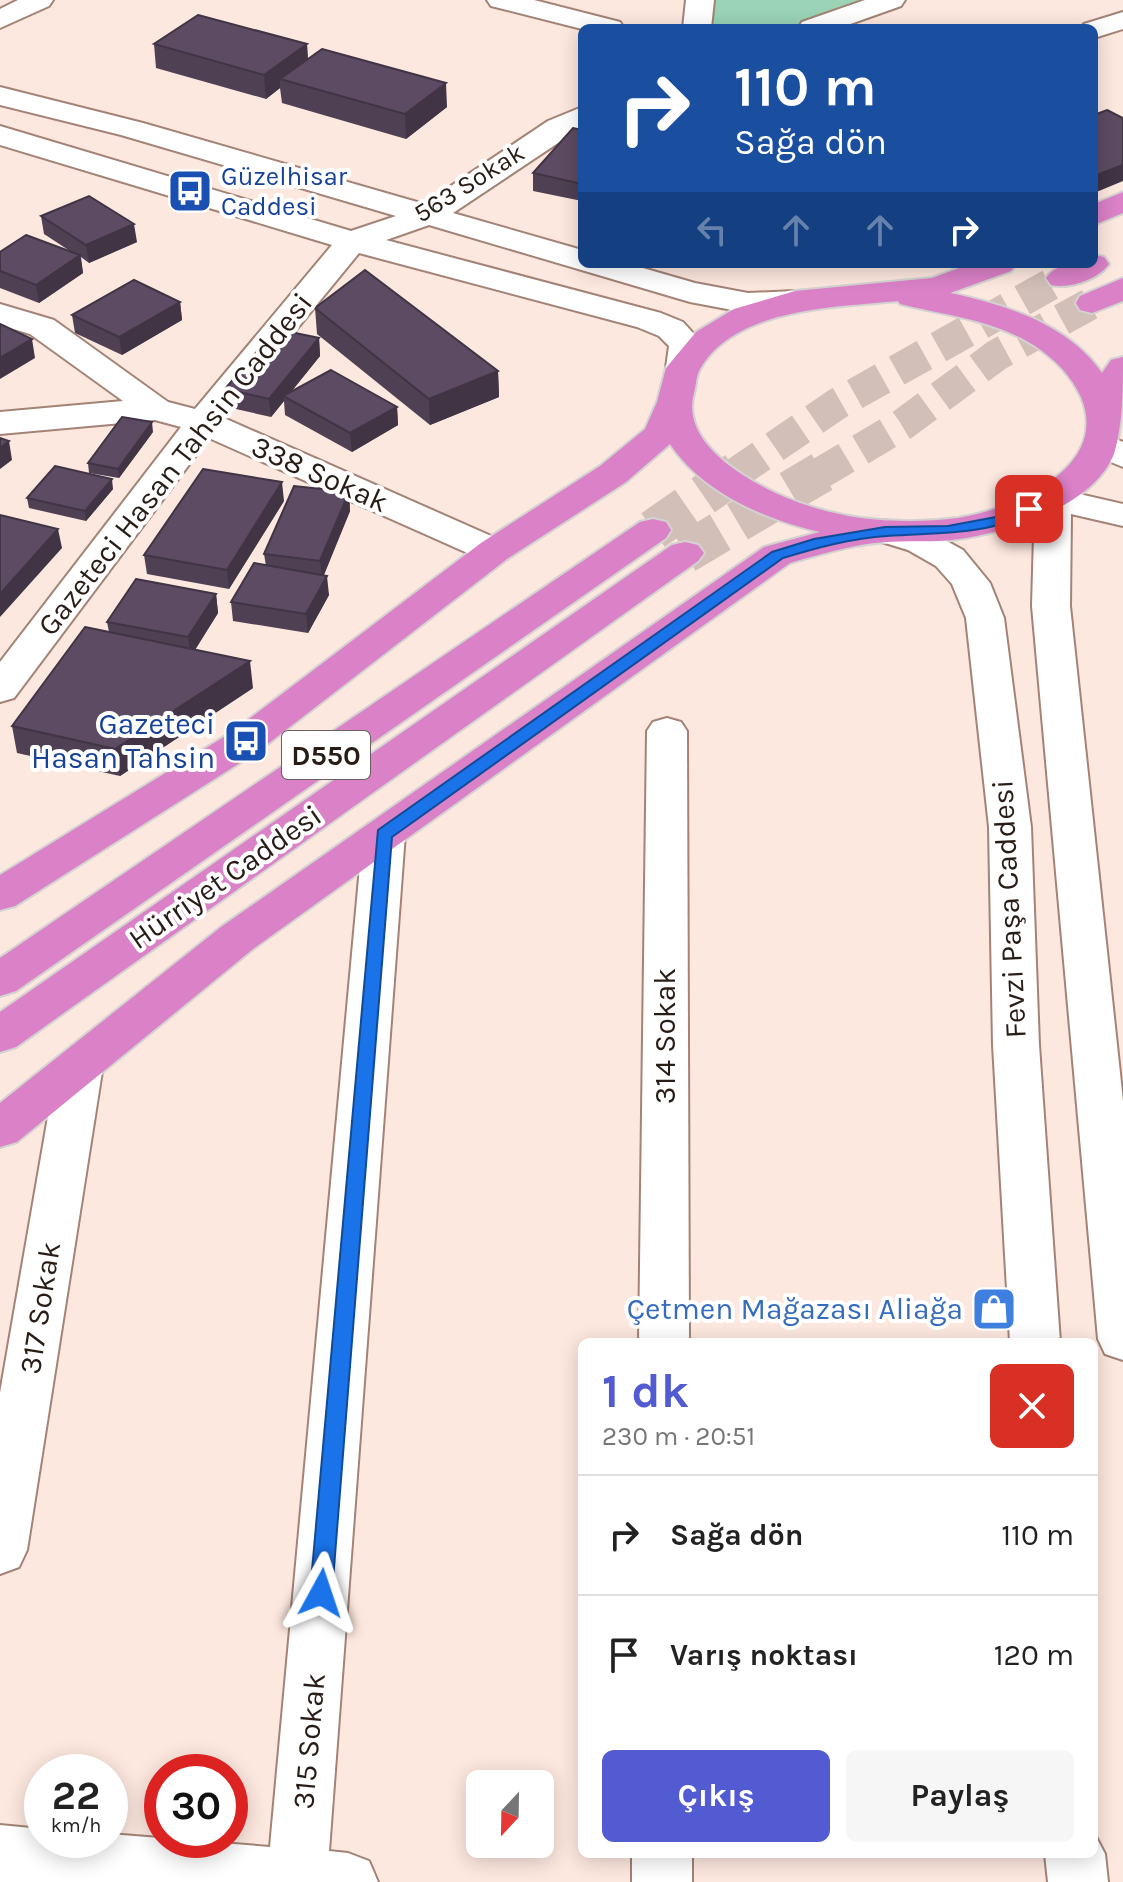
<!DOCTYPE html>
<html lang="tr">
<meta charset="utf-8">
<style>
body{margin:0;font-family:Karla,sans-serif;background:#f6f6f6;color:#222;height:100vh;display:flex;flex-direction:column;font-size:30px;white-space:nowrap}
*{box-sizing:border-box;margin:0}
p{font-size:26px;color:#767676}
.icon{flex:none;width:44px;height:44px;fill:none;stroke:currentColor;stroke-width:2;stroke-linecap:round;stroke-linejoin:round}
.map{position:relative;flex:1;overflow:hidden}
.side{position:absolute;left:578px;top:1338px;width:520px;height:520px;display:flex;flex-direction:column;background:#fff;border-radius:12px;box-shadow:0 4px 20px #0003}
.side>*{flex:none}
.hud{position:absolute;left:578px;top:24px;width:520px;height:244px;border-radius:12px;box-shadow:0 4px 20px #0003;background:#1a4fa0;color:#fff;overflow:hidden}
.needle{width:52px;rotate:202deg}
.tools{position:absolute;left:466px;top:1770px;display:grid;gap:16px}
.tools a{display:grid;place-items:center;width:88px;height:88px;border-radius:12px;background:#fff;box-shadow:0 4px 20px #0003;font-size:40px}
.speed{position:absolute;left:24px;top:1754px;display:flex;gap:16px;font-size:40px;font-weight:700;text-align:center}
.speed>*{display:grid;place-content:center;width:104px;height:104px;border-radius:50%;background:#fff;box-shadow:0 4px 20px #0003;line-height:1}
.speed small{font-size:20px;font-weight:400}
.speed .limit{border:12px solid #d22;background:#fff;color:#111}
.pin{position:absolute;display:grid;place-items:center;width:68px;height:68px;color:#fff;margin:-34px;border-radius:16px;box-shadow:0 4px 12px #0006}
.me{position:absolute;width:88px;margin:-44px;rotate:5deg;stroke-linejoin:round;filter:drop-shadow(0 0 6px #0008)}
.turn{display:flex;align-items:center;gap:28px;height:168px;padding:0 24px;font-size:36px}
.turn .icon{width:104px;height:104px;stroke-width:2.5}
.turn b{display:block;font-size:56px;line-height:68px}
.lanes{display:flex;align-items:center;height:76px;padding:0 24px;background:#0003;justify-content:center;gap:40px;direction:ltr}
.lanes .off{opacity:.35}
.round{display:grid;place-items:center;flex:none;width:84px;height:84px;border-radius:12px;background:#f6f6f6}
.summary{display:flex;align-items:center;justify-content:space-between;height:136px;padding:0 24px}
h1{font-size:48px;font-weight:700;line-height:60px;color:#525bd1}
.button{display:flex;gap:16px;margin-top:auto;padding:16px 24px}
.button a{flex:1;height:92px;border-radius:12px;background:#525bd1;color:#fff;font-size:32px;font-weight:700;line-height:92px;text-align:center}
.button a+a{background:#f6f6f6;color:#222}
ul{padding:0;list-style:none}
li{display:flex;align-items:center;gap:24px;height:120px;padding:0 24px;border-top:2px solid #e0e0e0}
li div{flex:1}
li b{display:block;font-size:30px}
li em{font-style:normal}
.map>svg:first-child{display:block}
.green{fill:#9ad3b5}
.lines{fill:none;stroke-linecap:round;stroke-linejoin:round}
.highway-tunnel-far1{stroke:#d2bfb7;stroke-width:32;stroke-dasharray:32 16;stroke-linecap:butt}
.highway-tunnel{stroke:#d2bfb7;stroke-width:41;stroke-dasharray:41 20;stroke-linecap:butt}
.minor-casing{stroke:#a38376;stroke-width:4}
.highway-casing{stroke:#d4d2d1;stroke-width:4}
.minor{fill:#fff;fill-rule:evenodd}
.highway{fill:#da81c7;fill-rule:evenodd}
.wall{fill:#4f4054}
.shaded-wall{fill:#403445}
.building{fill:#5c4b62;stroke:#403445;stroke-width:2}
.route{fill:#1a73e8;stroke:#114b97;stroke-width:2}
.labels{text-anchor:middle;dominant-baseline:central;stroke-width:8;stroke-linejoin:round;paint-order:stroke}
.far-transit-label{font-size:26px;fill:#164399;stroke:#fff;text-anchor:start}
.far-street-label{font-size:26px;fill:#281c17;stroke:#fff}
.shield{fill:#fff;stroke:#68605d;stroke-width:2}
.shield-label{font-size:28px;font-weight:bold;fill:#281c17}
.street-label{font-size:30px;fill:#281c17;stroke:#fff}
.transit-label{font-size:30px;fill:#164399;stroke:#fff;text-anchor:end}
.shop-label{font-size:30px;fill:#366cbe;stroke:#fff;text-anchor:end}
</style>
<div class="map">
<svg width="1123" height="1882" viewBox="0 0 1123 1882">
<rect width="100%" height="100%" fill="#fde8df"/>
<polygon class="green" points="700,0 891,0 812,28 697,28"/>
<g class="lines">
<g class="highway-tunnel-far1">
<polyline points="735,474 837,404 1062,278"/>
<polyline points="819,474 902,425 997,355 1092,303"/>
</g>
<g class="highway-tunnel">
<polyline points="653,530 737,472"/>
<polyline points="685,553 822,472"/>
</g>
<g class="minor-casing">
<g id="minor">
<polygon points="18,0 53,0 49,6 0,28 0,9"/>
<polygon points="487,0 534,0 620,22 624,28 582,29 491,6"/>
<polygon points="686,0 714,0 711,28 683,28"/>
<polygon points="865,0 905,0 901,6 839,28 798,28 802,22"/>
<polygon points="1123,12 1123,29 1094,38 1094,28 1081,28 1084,24"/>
<polygon points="0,87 143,123 424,204 548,121 582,107 582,127 453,213 582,250 582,264 629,264 695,283 748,293 795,291 807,294 811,301 807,308 748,313 690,302 429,225 386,240 661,313 683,322 703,344 700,368 695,375 683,378 671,375 666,368 669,346 659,336 637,327 359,253 224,418 507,543 513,551 507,559 494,562 481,559 209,438 14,698 0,702 0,662 181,427 155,420 0,434 0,412 123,401 30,334 0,325 0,304 54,320 168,402 195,409 332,245 0,145 0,126 351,231 396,216 121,135 0,105"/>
<polygon points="1102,434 1123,442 1123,467 1089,453 1084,445 1089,437"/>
<polygon points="1053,488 1123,504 1123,526 1071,514 1070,606 1123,1101 1123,1360 1105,1354 1098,1339 1032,606 1035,499 1040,491"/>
<polygon points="885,520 934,534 963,550 990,583 1004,618 1031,827 1039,1045 1060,1342 1010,1342 993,1045 989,827 966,618 952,584 936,566 908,550 872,539 867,531 872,523"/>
<polygon points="667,718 681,722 687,731 689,1342 639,1342 647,731 653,722"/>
<polygon points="384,820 399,824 405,834 329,1851 348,1853 369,1861 378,1882 0,1882 0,1825 42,1829 42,1840 110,1840 110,1834 270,1847 363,834 369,824"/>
<polygon points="80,1048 96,1053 103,1065 27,1550 19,1567 0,1574 0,1393 57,1065 64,1053"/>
<polygon points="1094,1833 1105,1854 1108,1882 1048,1882 1045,1854 1094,1854"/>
<rect x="632" y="1854" width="60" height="28"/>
</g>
</g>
<g class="highway-casing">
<g id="highway">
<polygon points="1123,192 1123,213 1094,225 1094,204"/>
<path d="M1094 255 1104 257 1109 264C1098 280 1069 289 1051 285L1046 278C1057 262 1076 264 1094 264Z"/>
<path d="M970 264H1016L1011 271 950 293C1006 305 1068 324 1102 373L1111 360 1123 357C1123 388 1123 424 1114 454 1092 507 1011 531 959 539 935 543 910 540 886 542 854 544 821 554 790 563L253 949 17 1142 0 1147V1103L221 927 764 547 820 532C764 519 703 493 670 444L626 482 507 559 260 750 15 906 0 910V875L232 732 481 543 600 466 645 429 657 402 666 368 696 332 734 309 795 291 932 278ZM898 301 900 304C940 314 979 318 1017 336 1044 349 1068 369 1081 397 1111 468 1013 509 958 518 927 522 892 522 861 518 820 512 778 498 743 475 715 457 684 429 694 393 696 386 696 376 700 369 734 308 837 307 898 301Z"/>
<polygon points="1123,278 1123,301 1092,313 1080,310 1076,303 1080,296"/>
<polygon points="653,519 666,522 671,530 666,538 16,991 0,996 0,958 640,522"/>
<polygon points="685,542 698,545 704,553 698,561 16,1047 0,1052 0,1012 672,545"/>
</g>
</g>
<use href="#minor" class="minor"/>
<use href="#highway" class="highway"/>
</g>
<g class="wall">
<polygon points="154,44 307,44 308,59 447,107 406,139 282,103 280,88 266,99 156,68"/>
<polygon points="582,130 582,201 533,191 533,173"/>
<polygon points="41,216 137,242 89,263 81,257 83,273 39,303 0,288 0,252 73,253 44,234"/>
<polygon points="180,302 182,320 122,355 75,333 72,315"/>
<polygon points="315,308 498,371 499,397 430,425 317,334"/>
<polygon points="319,338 320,356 291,392 397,407 398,425 352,452 285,415 284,401 271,417 227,407 225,389"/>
<polygon points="153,432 119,478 89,473 88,463"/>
<polygon points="113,489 86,521 29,508 27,498"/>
<polygon points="349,492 350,511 323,576 329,595 308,633 233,621 231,602 266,566 264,554"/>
<polygon points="284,501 229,589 147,574 144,555"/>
<polygon points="216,594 218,613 195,650 253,688 120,776 17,753 12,726 109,632 107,622"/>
</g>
<g class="shaded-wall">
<polygon points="307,44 308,68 280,79 280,88 266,99 264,75"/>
<polygon points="446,83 447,107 406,139 405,114"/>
<polygon points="1123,165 1123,181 1094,193 1094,176"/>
<polygon points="134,224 137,242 89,263 86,245"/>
<polygon points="80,255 83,273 39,303 36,285"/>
<polygon points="180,302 182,320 122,355 119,337"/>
<polygon points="319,338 320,356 286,398 283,396 284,401 271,417 269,399"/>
<polygon points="32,339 35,358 0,379 0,358"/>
<polygon points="498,371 499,397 430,425 429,399"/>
<polygon points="397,407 398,425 352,452 350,433"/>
<polygon points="152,422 153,432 119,478 118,469"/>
<polygon points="9,441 12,460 0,469 0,448"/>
<polygon points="112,479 113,489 86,521 85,511"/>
<polygon points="282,482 284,501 229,589 227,570"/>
<polygon points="349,492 350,511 322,580 320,561"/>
<polygon points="58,529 62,548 0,617 0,594"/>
<polygon points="327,576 329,595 308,633 306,614"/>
<polygon points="216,594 218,613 191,656 188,637"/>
<polygon points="250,661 253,688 120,776 115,749"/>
</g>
<g class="building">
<polygon points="198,15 307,44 264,75 154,44"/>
<polygon points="322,49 446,83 405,114 280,79"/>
<polygon points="1107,110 1123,118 1123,165 1094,176 1094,115"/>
<polygon points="573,128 582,130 582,184 533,173"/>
<polygon points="89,196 134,224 86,245 41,216"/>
<polygon points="26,235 80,255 36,285 0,271 0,252"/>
<polygon points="365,270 498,371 429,399 315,308"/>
<polygon points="134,280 180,302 119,337 72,315"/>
<polygon points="0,324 32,339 0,358"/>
<polygon points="276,329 319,338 269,399 225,389"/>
<polygon points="331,370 397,407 350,433 283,396"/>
<polygon points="122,417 152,422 118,469 88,463"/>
<polygon points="0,438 9,441 0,448"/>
<polygon points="55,466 112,479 85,511 27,498"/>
<polygon points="203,469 282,482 227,570 144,555"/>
<polygon points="294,486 349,492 320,561 264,554"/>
<polygon points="0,515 58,529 0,594"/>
<polygon points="254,563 327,576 306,614 231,602"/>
<polygon points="136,579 216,594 188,637 107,622"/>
<polygon points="85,627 250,661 115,749 12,726"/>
</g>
<path class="route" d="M1029 505 1037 509 1035 512C981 536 943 532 887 536 852 538 816 548 783 558L392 837 332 1593 329 1600 321 1603 313 1600 310 1593 378 830 772 552 814 539 885 527 948 526 1001 516Z"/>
<defs>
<g id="bus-square" transform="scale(2.3)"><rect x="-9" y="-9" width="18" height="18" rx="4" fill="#1a4fb4" stroke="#fff"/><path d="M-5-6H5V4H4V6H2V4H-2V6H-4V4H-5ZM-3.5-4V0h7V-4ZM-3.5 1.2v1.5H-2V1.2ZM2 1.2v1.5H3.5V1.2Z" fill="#fff"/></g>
<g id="shop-square" transform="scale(2.3)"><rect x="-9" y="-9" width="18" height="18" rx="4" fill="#3f7fe0" stroke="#fff"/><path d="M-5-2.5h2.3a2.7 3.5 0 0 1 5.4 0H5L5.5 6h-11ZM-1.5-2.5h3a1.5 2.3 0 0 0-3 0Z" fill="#fff"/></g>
</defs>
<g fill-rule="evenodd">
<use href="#bus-square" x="190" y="191"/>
<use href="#bus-square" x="246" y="741"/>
<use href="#shop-square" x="994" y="1309"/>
</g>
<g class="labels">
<g class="far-transit-label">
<text x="221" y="176">Güzelhisar<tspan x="221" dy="30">Caddesi</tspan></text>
</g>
<g class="far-street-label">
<text transform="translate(469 183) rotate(-32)">563 Sokak</text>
</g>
<rect class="shield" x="282" y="731" width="88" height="48" rx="6"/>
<g class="shield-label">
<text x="326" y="755">D550</text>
</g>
<g class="street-label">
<text transform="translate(175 464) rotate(-52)">Gazeteci Hasan Tahsin Caddesi</text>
<text transform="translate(320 474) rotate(24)">338 Sokak</text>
<text transform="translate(225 877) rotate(-35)">Hürriyet Caddesi</text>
<text transform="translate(1009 909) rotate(-93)">Fevzi Paşa Caddesi</text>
<text transform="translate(665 1036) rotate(-90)">314 Sokak</text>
<text transform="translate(40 1308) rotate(-81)">317 Sokak</text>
<text transform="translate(309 1741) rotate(-85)">315 Sokak</text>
</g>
<g class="transit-label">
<text x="215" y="724">Gazeteci<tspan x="215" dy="34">Hasan Tahsin</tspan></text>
</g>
<g class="shop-label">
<text x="963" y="1309">Çetmen Mağazası Aliağa</text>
</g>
</g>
</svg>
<div class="tools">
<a><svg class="needle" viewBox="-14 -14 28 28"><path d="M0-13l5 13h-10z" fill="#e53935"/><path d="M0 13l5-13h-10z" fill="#767676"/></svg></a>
</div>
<div class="speed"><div>22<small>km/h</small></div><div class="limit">30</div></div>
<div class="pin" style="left:1029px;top:509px;background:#d93025"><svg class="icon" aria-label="arrive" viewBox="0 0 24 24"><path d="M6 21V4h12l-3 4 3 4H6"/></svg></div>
<svg class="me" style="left:321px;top:1593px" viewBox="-20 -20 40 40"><path d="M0-17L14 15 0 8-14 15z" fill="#1a73e8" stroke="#fff" stroke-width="4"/></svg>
<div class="hud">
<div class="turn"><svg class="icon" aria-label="right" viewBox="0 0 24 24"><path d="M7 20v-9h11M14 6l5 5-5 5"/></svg><div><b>110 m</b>Sağa dön</div></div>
<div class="lanes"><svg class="icon off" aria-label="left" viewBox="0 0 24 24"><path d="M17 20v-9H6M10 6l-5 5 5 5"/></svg><svg class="icon off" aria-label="ahead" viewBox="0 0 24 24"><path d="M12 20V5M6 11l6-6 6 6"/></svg><svg class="icon off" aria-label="ahead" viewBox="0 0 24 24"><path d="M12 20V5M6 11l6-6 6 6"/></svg><svg class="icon" aria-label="right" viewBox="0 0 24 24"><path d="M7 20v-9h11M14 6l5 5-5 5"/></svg></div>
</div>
<section class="side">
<div class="summary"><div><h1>1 dk</h1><p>230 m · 20:51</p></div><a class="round" style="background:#d93025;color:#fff"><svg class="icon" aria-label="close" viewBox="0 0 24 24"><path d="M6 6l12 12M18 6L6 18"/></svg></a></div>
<ul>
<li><svg class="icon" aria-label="right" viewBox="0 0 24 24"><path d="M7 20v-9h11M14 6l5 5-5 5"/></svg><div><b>Sağa dön</b></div><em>110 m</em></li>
<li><svg class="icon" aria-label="arrive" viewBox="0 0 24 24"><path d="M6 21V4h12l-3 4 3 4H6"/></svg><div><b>Varış noktası</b></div><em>120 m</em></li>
</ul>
<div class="button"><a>Çıkış</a><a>Paylaş</a></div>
</section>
</div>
